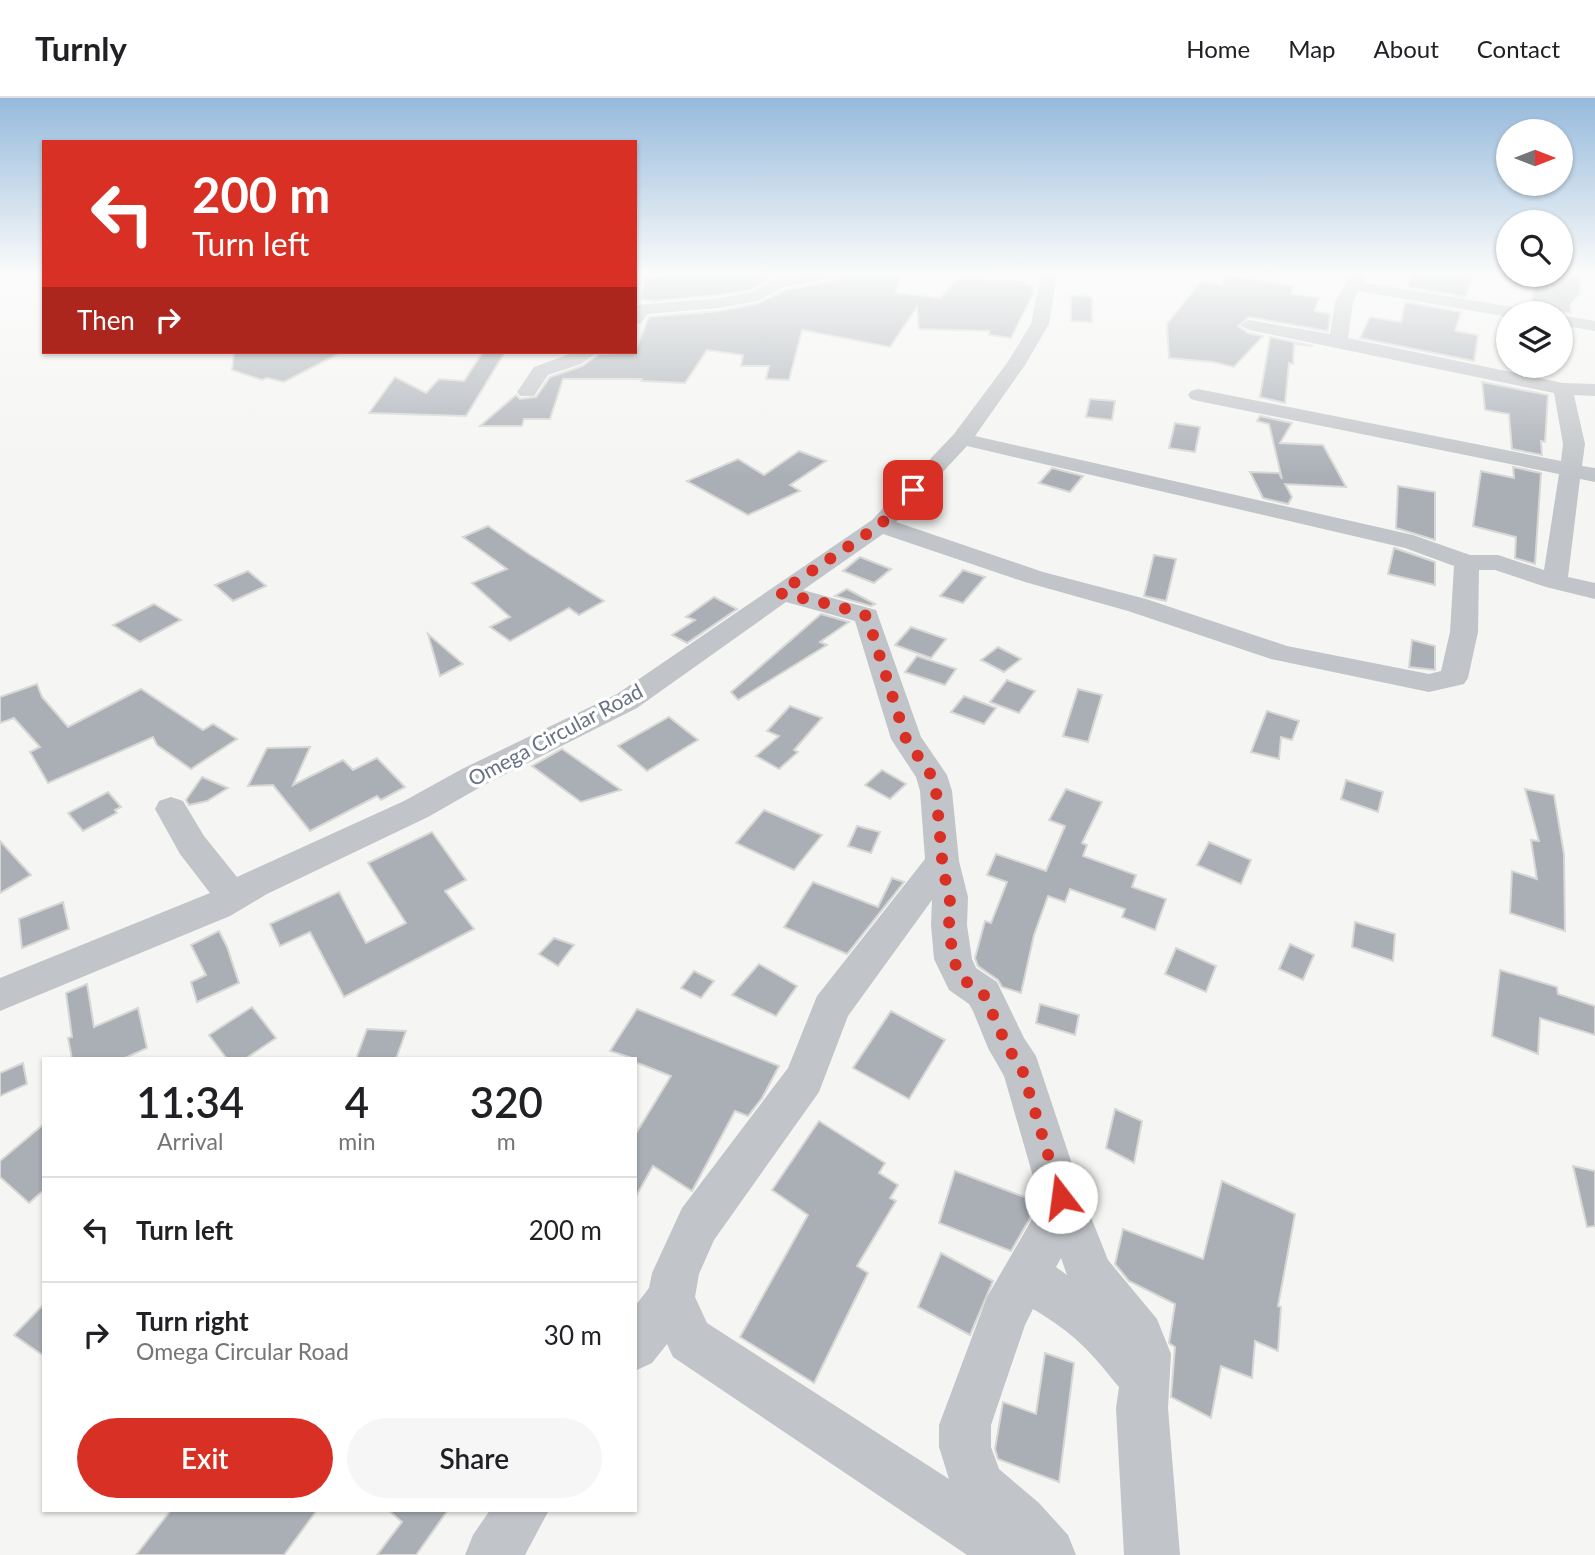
<!DOCTYPE html>
<style>
body{margin:0;font-family:Lato,sans-serif;background:#f6f6f6;color:#202124;height:100vh;display:flex;flex-direction:column;font-size:26px;white-space:nowrap}
*{box-sizing:border-box;margin:0}
p{font-size:23px;color:#757577}
.icon{flex:none;width:38px;height:38px;fill:none;stroke:currentColor;stroke-width:2;stroke-linecap:round;stroke-linejoin:round}
.map{position:relative;flex:1;overflow:hidden}
.details{position:absolute;left:42px;top:959px;width:595px;height:455px;display:flex;flex-direction:column;background:#fff;border-radius:0px;box-shadow:0 2px 5px #0004}
.details>*{flex:none}
.top-card{position:absolute;left:42px;top:42px;width:595px;height:214px;border-radius:0px;box-shadow:0 2px 5px #0004;background:#d93025;color:#fff;overflow:hidden}
.needle{width:46px;rotate:90deg}
.tools{position:absolute;left:1496px;top:21px;display:grid;gap:14px}
.tools a{display:grid;place-items:center;width:77px;height:77px;border-radius:50%;background:#fff;box-shadow:0 2px 5px #0004;font-size:35px}
.pin{position:absolute;display:grid;place-items:center;width:60px;height:60px;color:#fff;margin:-30px;border-radius:14px;box-shadow:0 4px 10px #0006}
.me{position:absolute;width:77px;margin:-38px;rotate:345deg;stroke-linejoin:round;filter:drop-shadow(0 0 5px #0008)}
.turn{display:flex;align-items:center;gap:24px;height:147px;padding:0 35px;font-size:32px}
.turn .icon{width:91px;height:91px;stroke-width:2.5}
.turn b{display:block;font-size:49px;line-height:60px}
.then{display:flex;align-items:center;height:66px;padding:0 35px;background:#0003;gap:14px;font-size:26px}
.eta{display:flex;justify-content:space-evenly;align-items:center;height:119px;text-align:center}
.eta b{font-size:42px;font-weight:600;line-height:49px}
.button{display:flex;gap:14px;margin-top:auto;padding:14px 35px}
.button a{flex:1;height:80px;border-radius:42px;background:#d93025;color:#fff;font-size:28px;font-weight:600;line-height:80px;text-align:center}
.button a+a{background:#f6f6f6;color:#202124}
ul{padding:0;list-style:none}
li{display:flex;align-items:center;gap:21px;height:105px;padding:0 35px;border-top:2px solid #e0e0e0}
li div{flex:1}
li b{display:block;font-size:26px}
li em{font-style:normal}
header{display:flex;align-items:center;gap:42px;box-sizing:border-box;height:98px;padding:0 35px;background:#fff;border-bottom:2px solid #e0e0e0}
header strong{font-size:33px}
nav{display:flex;gap:38px;margin-inline-start:auto;font-size:24px}
.map>svg:first-child{display:block}
.building{fill:#aaafb6;stroke:#d7d7d5;stroke-width:2}
.lines{fill:none;stroke-linecap:round;stroke-linejoin:round}
.minor{fill:#c1c4c8;fill-rule:evenodd}
.route{stroke:#d93025;stroke-width:12;stroke-dasharray:0 21.6}
.labels{text-anchor:middle;dominant-baseline:central;stroke-width:7;stroke-linejoin:round;paint-order:stroke}
.street-label{font-size:21px;fill:#677282;stroke:#fff}
</style>
<header>
<strong>Turnly</strong>
<nav><a>Home</a><a>Map</a><a>About</a><a>Contact</a></nav>
</header>
<div class="map">
<svg width="1595" height="1457" viewBox="0 0 1595 1457">
<rect width="100%" height="100%" fill="#f5f6f3"/>
<g class="building">
<polygon points="664,175 795,175 772,179 751,192 719,197 654,203 641,201 645,180 664,178"/>
<polygon points="843,175 901,177 896,195 940,200 958,180 1026,183 1024,187 1034,188 1032,193 1034,194 1011,240 989,237 990,233 919,231 917,209 890,249 802,232 789,282 766,281 769,268 741,268 743,257 707,252 685,285 641,283 642,281 563,281 550,321 524,321 522,328 480,328 516,297 520,301 536,299 550,279 582,268 599,256 635,254 649,219 719,213 757,206 785,192 833,183"/>
<polygon points="1411,175 1444,179 1447,175 1473,175 1466,199 1408,189"/>
<polygon points="1581,175 1580,195 1570,207 1571,215 1530,212 1537,177"/>
<polygon points="1223,176 1293,188 1291,196 1319,200 1314,213 1330,216 1328,233 1249,219 1238,228 1248,235 1263,238 1234,269 1213,264 1169,260 1167,226 1201,183 1222,187"/>
<polygon points="1071,197 1092,199 1092,224 1071,223"/>
<polygon points="1405,204 1461,214 1455,233 1478,237 1474,263 1360,240 1370,219 1401,224"/>
<polygon points="1270,239 1313,248 1294,246 1293,266 1289,265 1285,305 1260,299"/>
<polygon points="234,254 342,254 284,284 267,280 262,282 232,272"/>
<polygon points="483,254 505,254 466,318 369,315 395,279 426,295 439,281 464,283"/>
<polygon points="1482,284 1548,297 1545,344 1541,343 1542,357 1512,351 1509,316 1485,312"/>
<polygon points="1090,301 1115,303 1112,322 1086,319"/>
<polygon points="1260,318 1292,325 1280,345 1323,347 1346,389 1285,386 1292,399 1288,406 1263,400 1250,374 1279,375 1282,381 1269,326 1257,323"/>
<polygon points="1175,325 1200,329 1195,354 1169,350"/>
<polygon points="799,353 826,363 790,387 800,393 748,417 687,383 738,361 764,377"/>
<polygon points="1513,369 1541,375 1535,466 1515,460 1516,439 1473,428 1481,373 1514,380"/>
<polygon points="1052,370 1083,378 1070,394 1039,385"/>
<polygon points="1398,388 1435,394 1435,442 1396,430"/>
<polygon points="488,428 529,456 604,503 579,517 569,510 510,543 490,529 510,519 472,485 507,471 463,439"/>
<polygon points="1394,450 1435,464 1435,487 1388,476"/>
<polygon points="1154,457 1176,461 1166,503 1144,498"/>
<polygon points="860,459 891,471 874,485 843,473"/>
<polygon points="963,472 985,479 963,505 940,498"/>
<polygon points="248,473 266,488 233,503 215,487"/>
<polygon points="847,491 875,506 871,508 835,498"/>
<polygon points="714,499 737,511 687,545 672,537 695,522 686,519"/>
<polygon points="154,506 181,522 140,544 113,527"/>
<polygon points="821,516 849,524 820,544 827,547 738,602 731,594"/>
<polygon points="911,529 946,541 931,560 895,547"/>
<polygon points="428,536 463,566 440,578"/>
<polygon points="1412,542 1435,548 1435,572 1409,569"/>
<polygon points="998,549 1021,561 1004,574 981,562"/>
<polygon points="917,558 956,571 945,587 905,574"/>
<polygon points="1007,582 1035,593 1019,615 990,604"/>
<polygon points="37,586 42,599 68,629 141,591 203,632 213,626 237,641 191,671 157,647 153,639 48,685 30,654 40,649 14,620 0,625 0,599"/>
<polygon points="1078,591 1102,597 1088,644 1063,638"/>
<polygon points="964,598 996,610 984,626 951,614"/>
<polygon points="790,608 822,620 794,652 798,654 779,671 756,658 779,638 767,633"/>
<polygon points="1267,613 1299,623 1292,642 1281,639 1279,661 1251,654"/>
<polygon points="669,619 698,642 647,673 618,648"/>
<polygon points="310,649 293,687 343,662 353,672 377,660 405,689 381,702 377,698 310,733 273,687 248,688 267,650"/>
<polygon points="562,651 621,692 581,704 532,668"/>
<polygon points="882,672 906,686 890,701 865,687"/>
<polygon points="202,679 228,690 207,703 189,707 186,702"/>
<polygon points="1346,682 1383,694 1378,714 1341,701"/>
<polygon points="1066,691 1102,704 1082,745 1087,747 1083,758 1136,777 1132,789 1166,801 1155,832 1122,819 1125,811 1070,791 1065,804 1048,798 1034,837 1021,895 1002,889 998,882 978,868 975,860 985,823 991,825 1007,784 987,777 996,756 1046,773 1065,728 1049,722"/>
<polygon points="1525,691 1554,697 1564,756 1565,833 1510,815 1512,773 1537,781 1531,742 1539,743"/>
<polygon points="108,694 121,709 115,712 117,715 83,733 68,715"/>
<polygon points="764,712 822,737 794,772 736,745"/>
<polygon points="857,728 880,734 871,755 848,748"/>
<polygon points="432,734 466,782 445,793 474,831 344,899 310,834 280,848 270,826 339,794 366,845 406,825 368,765"/>
<polygon points="0,743 31,777 0,795"/>
<polygon points="1209,744 1251,762 1241,786 1197,767"/>
<polygon points="892,780 904,784 847,856 784,829 813,784 878,809"/>
<polygon points="63,804 69,831 22,850 19,821"/>
<polygon points="1355,824 1395,836 1393,863 1352,849"/>
<polygon points="219,833 227,849 239,885 197,904 191,884 206,877 191,847"/>
<polygon points="554,840 574,847 558,868 539,856"/>
<polygon points="1290,846 1314,857 1303,882 1279,871"/>
<polygon points="1176,850 1216,868 1206,894 1165,876"/>
<polygon points="759,866 797,888 776,918 732,897"/>
<polygon points="1500,872 1557,889 1558,896 1595,908 1595,937 1540,920 1538,956 1492,938"/>
<polygon points="694,873 714,883 701,900 681,890"/>
<polygon points="87,886 94,929 138,910 147,950 123,961 72,961 68,940 72,939 66,895"/>
<polygon points="1040,906 1079,917 1075,937 1036,925"/>
<polygon points="252,909 276,940 245,961 227,961 209,937"/>
<polygon points="637,911 779,968 762,1000 748,1018 735,1013 692,1093 653,1068 635,1100 635,1037 671,978 635,964 635,961 610,953"/>
<polygon points="891,913 945,942 909,1001 853,970"/>
<polygon points="367,931 406,933 396,961 356,961"/>
<polygon points="23,965 27,986 0,998 0,975"/>
<polygon points="1115,1011 1142,1023 1134,1065 1106,1050"/>
<polygon points="819,1023 885,1065 879,1075 898,1087 890,1100 896,1103 857,1168 868,1175 814,1285 740,1239 808,1117 772,1092"/>
<polygon points="44,1026 44,1092 29,1105 0,1079 0,1063"/>
<polygon points="1573,1068 1595,1073 1595,1128 1587,1129"/>
<polygon points="955,1073 1035,1103 1029,1122 1011,1153 939,1125"/>
<polygon points="1222,1083 1295,1116 1278,1208 1281,1209 1278,1253 1255,1243 1252,1280 1221,1268 1211,1320 1171,1299 1175,1249 1169,1245 1175,1206 1129,1183 1115,1166 1123,1131 1203,1161"/>
<polygon points="941,1155 993,1183 970,1237 918,1209"/>
<polygon points="44,1206 44,1258 14,1237"/>
<polygon points="1045,1255 1074,1265 1059,1384 998,1361 995,1351 1003,1304 1036,1316"/>
<polygon points="171,1412 317,1412 284,1457 136,1457"/>
<polygon points="388,1412 448,1412 416,1457 377,1457 402,1424"/>
</g>
<g class="lines">
<g class="minor">
<polygon points="807,175 841,175 833,180 784,189 757,203 719,210 648,216 641,225 635,226 637,207 719,200 752,194 773,182"/>
<path d="M1041 175H1057L1049 226 1025 267 975 338 1413 437 1470 457H1498L1544 472 1559 376 1198 303 1191 301 1188 297 1191 293 1198 291 1561 363 1563 346 1554 295 1249 232 1240 227 1249 222 1330 236 1335 204 1352 175H1368L1363 184 1518 210 1527 215H1508V219L1358 193 1353 204 1348 240 1563 285 1595 286V298L1574 297 1585 346 1582 368 1595 370V384L1580 381 1568 479 1595 485V501L1546 489 1495 472H1479L1478 534 1468 580 1464 586 1429 594 1271 561 1128 513 1025 484 883 436 803 492 876 512 921 639 947 677 952 693 959 763 968 799 967 827 972 861 976 870 997 884 1024 940 1036 958 1083 1099 1108 1162 1157 1221 1171 1256 1168 1310 1180 1457H1124L1116 1310 1119 1289C1088 1251 1075 1236 1033 1211L1025 1227 991 1327V1349L999 1371 1039 1405 1068 1437 1076 1457H967L673 1259 667 1246 652 1265 635 1273V1208L649 1190 652 1175 682 1110 788 970 817 898 925 761 920 693 916 679 891 641 855 523 786 504 637 610 484 687 428 719 267 796 230 818 0 913V880L210 795 180 756 155 711 159 703 171 699 183 703 204 738 237 779 404 703 462 671 617 596 872 422 954 336 1007 265 1031 226ZM967 348 1405 450 1454 468 1450 534 1441 573 1429 576 1287 548 1146 501 1043 474 896 424ZM932 802 931 827 934 861 949 892 969 906 973 913 988 950 1004 978 1039 1099 1031 1123 987 1199 939 1327V1349L949 1381 707 1225 695 1199 699 1176 714 1142 819 994 848 918ZM1061 1160 1067 1177 1056 1169Z"/>
<polygon points="1561,217 1595,223 1595,233 1561,227"/>
<polygon points="575,254 598,254 581,266 548,277 534,298 520,298 517,294 534,269"/>
<polygon points="490,1412 549,1412 525,1457 465,1457 473,1437"/>
</g>
</g>
<linearGradient id="sky" x2="0" y2="1"><stop stop-color="#96badc"/><stop offset="0.46" stop-color="#fafbfa"/><stop offset="1" stop-color="#fafbfa" stop-opacity="0"/></linearGradient>
<rect width="1595" height="379" fill="url(#sky)"/>
<g class="lines">
<polyline class="route" points="913,392 880,427 779,495 838,508 867,518 906,641 931,677 936,693 943,772 950,799 949,827 953,861 962,881 983,895 1008,950 1022,971 1061,1099"/>
</g>
<g class="labels">
<g class="street-label">
<text transform="translate(555 636) rotate(-28)">Omega Circular Road</text>
</g>
</g>
</svg>
<div class="tools">
<a><svg class="needle" viewBox="-14 -14 28 28"><path d="M0-13l5 13h-10z" fill="#e53935"/><path d="M0 13l5-13h-10z" fill="#757577"/></svg></a>
<a><svg class="icon" aria-label="search" viewBox="0 0 24 24"><circle cx="10" cy="10" r="6"/><path d="M15 15l6 6"/></svg></a>
<a><svg class="icon" aria-label="layers" viewBox="0 0 24 24"><path d="M12 4l9 5-9 5-9-5zM3 14l9 5 9-5"/></svg></a>
</div>
<div class="pin" style="left:913px;top:392px;background:#d93025"><svg class="icon" aria-label="arrive" viewBox="0 0 24 24"><path d="M6 21V4h12l-3 4 3 4H6"/></svg></div>
<svg class="me" style="left:1061px;top:1099px" viewBox="-20 -20 40 40"><circle r="19" fill="#fff"/><path d="M0-13L10 11 0 6-10 11z" fill="#d93025"/></svg>
<div class="top-card">
<div class="turn"><svg class="icon" aria-label="left" viewBox="0 0 24 24"><path d="M17 20v-9H6M10 6l-5 5 5 5"/></svg><div><b>200 m</b>Turn left</div></div>
<div class="then">Then<svg class="icon" aria-label="right" viewBox="0 0 24 24"><path d="M7 20v-9h11M14 6l5 5-5 5"/></svg></div>
</div>
<section class="details">
<div class="eta">
<div><b>11:34</b><p>Arrival</p></div>
<div><b>4</b><p>min</p></div>
<div><b>320</b><p>m</p></div>
</div>
<ul>
<li><svg class="icon" aria-label="left" viewBox="0 0 24 24"><path d="M17 20v-9H6M10 6l-5 5 5 5"/></svg><div><b>Turn left</b></div><em>200 m</em></li>
<li><svg class="icon" aria-label="right" viewBox="0 0 24 24"><path d="M7 20v-9h11M14 6l5 5-5 5"/></svg><div><b>Turn right</b><p>Omega Circular Road</p></div><em>30 m</em></li>
</ul>
<div class="button"><a>Exit</a><a>Share</a></div>
</section>
</div>
